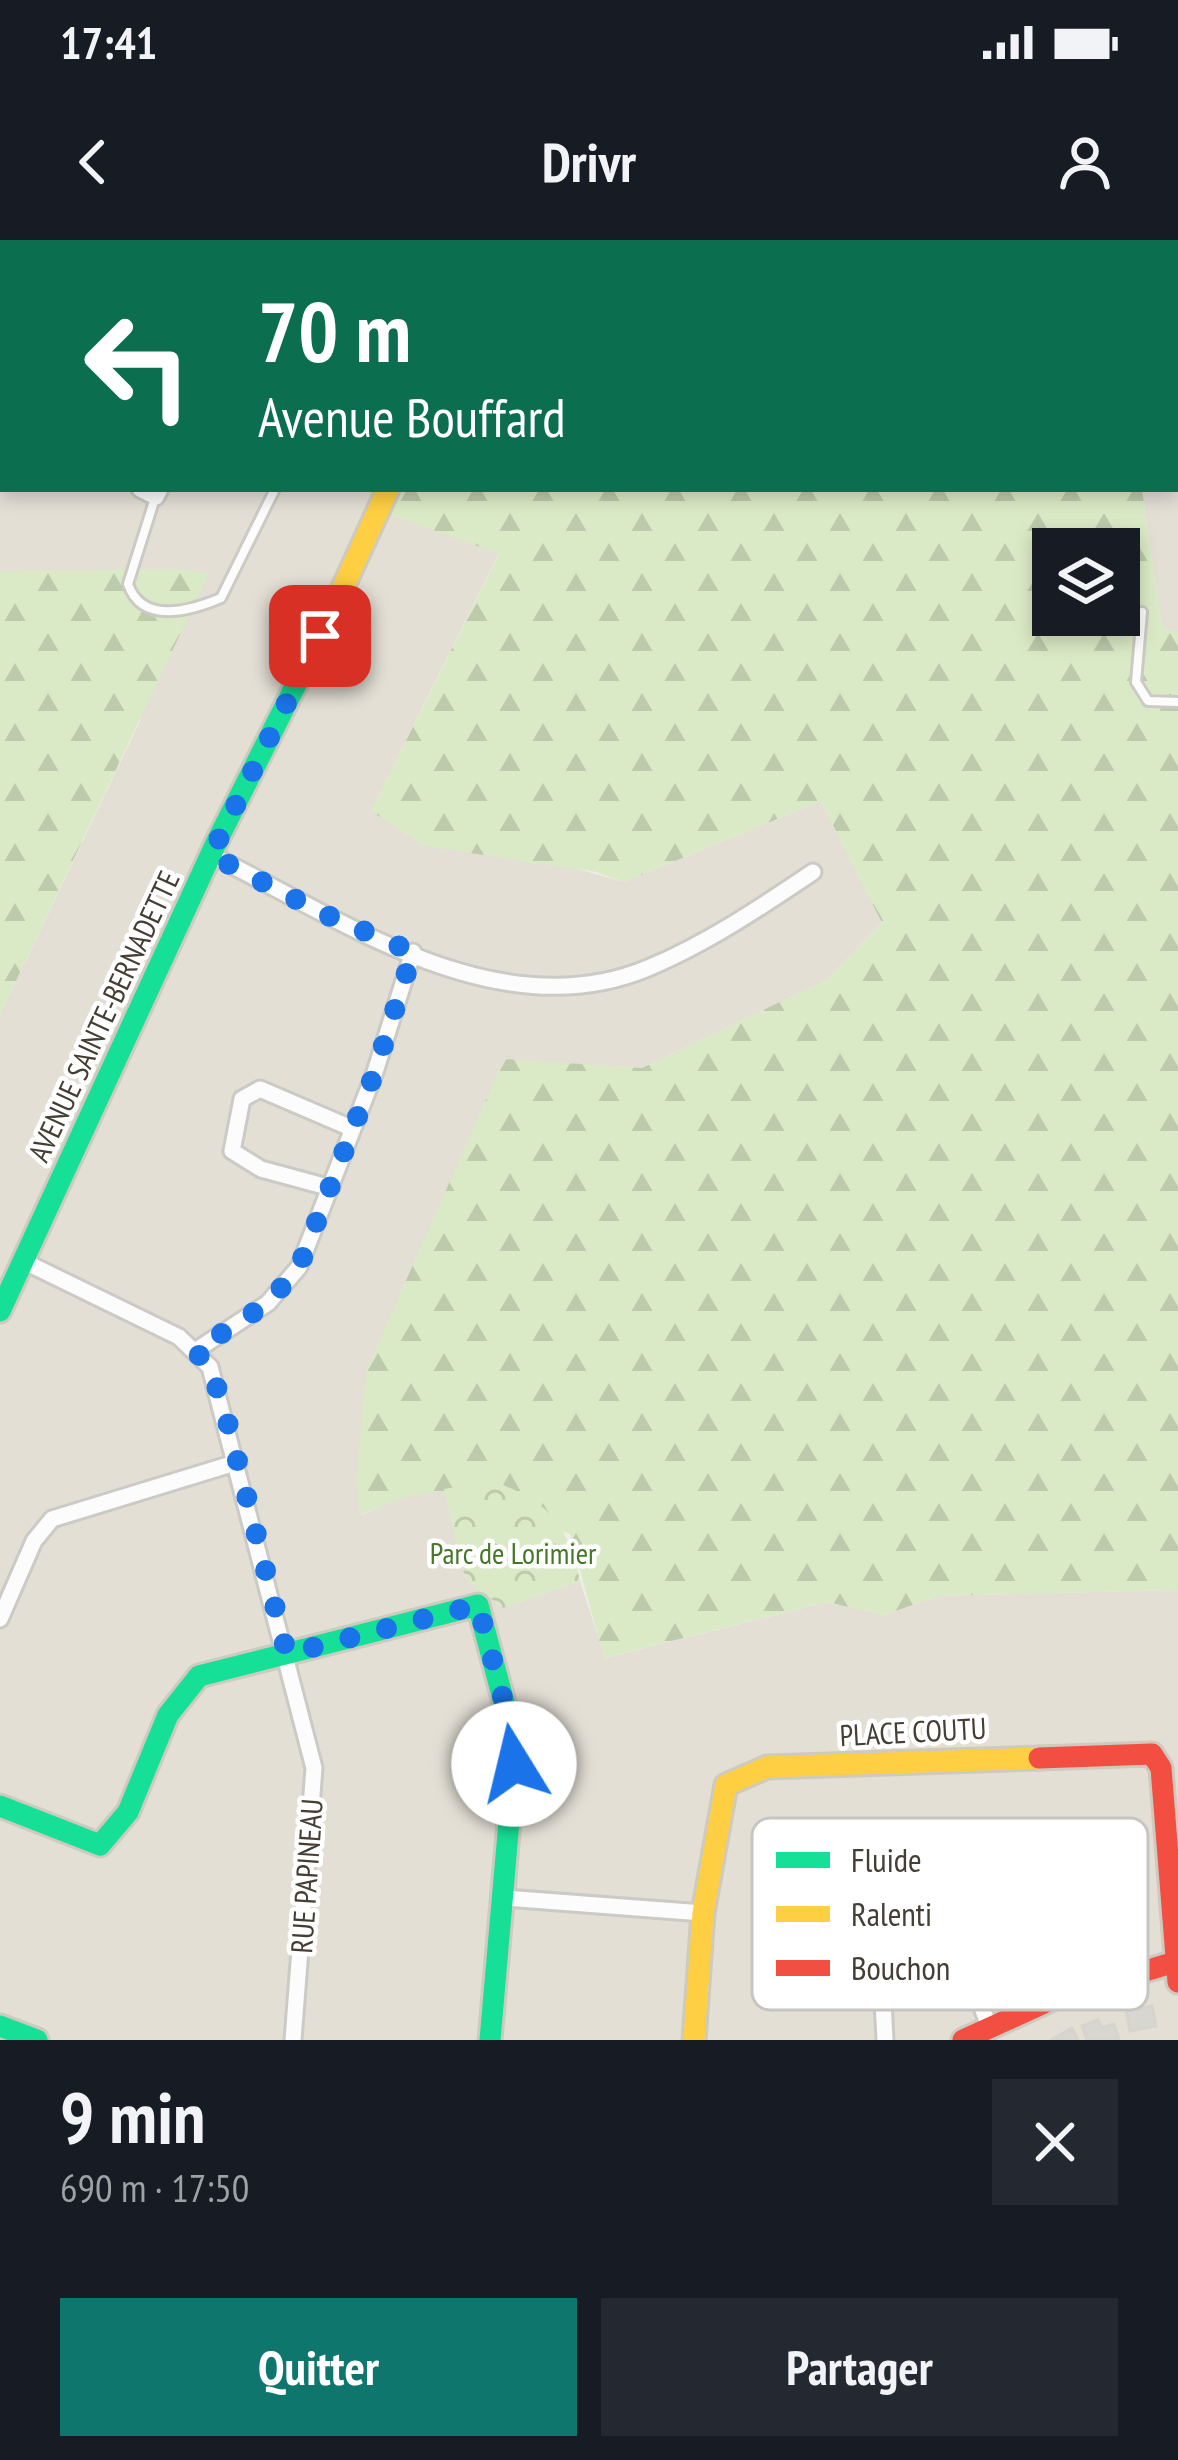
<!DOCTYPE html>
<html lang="fr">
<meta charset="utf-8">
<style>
body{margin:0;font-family:"PT Sans Narrow",sans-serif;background:#242831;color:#f1f3f6;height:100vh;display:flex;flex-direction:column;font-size:45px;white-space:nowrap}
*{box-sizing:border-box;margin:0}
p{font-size:39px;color:#9ea1a6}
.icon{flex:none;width:66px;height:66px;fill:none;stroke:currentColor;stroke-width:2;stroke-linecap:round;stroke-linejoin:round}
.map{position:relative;height:1800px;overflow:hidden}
.sheet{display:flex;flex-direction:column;background:#171b24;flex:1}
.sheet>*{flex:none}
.guide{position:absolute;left:0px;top:0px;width:1179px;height:252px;box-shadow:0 6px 18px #0003;background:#0b6e4f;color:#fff;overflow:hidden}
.fabs{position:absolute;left:1032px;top:288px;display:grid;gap:24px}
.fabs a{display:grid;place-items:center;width:108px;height:108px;border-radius:0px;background:#171b24;box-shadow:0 6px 18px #0003;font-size:60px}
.pin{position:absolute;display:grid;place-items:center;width:102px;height:102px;color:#fff;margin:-51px;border-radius:24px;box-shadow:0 6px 18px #0006}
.me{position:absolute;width:132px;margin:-66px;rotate:351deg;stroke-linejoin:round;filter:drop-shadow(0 0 9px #0008)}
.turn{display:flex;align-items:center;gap:42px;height:252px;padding:0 60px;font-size:54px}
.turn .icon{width:156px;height:156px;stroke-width:2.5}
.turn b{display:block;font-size:84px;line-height:102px}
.round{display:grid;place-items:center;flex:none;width:126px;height:126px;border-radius:0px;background:#242831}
.summary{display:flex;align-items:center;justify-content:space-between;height:204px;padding:0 60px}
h1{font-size:72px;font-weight:700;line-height:90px}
.action{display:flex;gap:24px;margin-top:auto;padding:24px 60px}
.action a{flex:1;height:138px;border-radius:0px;background:#0f766e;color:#fff;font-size:48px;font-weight:700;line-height:138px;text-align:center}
.action a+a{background:#242831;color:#f1f3f6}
.status{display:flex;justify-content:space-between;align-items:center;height:84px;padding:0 60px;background:#171b24;direction:ltr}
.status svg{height:33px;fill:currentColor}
header{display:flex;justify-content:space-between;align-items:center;height:156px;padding:0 60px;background:#171b24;font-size:54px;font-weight:700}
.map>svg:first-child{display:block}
.residential{fill:#e3dfd5}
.forest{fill:url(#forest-firs);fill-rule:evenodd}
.park{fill:url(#park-crowns)}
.building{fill:#d8d6d0;stroke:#d7d4cd;stroke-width:3}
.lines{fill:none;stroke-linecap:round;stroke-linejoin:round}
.lane-casing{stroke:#cccac5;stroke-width:14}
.street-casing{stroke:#cccac5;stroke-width:21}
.fast-casing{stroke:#cecabe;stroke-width:27}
.slow-casing{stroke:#cecabe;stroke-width:27}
.jam-casing{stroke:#cecabe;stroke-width:27}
.lane{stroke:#fcfcfc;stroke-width:8}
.street{stroke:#fcfcfc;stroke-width:15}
.fast{stroke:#16e098;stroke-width:21}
.slow{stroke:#ffcf43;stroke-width:21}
.jam{stroke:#f24e42;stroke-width:21}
.route{stroke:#1a73e8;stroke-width:21;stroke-dasharray:0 37.8}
.labels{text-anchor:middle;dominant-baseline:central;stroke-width:9;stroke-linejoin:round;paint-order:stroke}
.street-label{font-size:30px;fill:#443e34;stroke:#fff}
.park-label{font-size:30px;fill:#447726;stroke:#fff}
.key{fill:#fff;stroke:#c7c5c2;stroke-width:3}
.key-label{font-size:33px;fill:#443e34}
</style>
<div class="status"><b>17:41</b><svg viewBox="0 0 49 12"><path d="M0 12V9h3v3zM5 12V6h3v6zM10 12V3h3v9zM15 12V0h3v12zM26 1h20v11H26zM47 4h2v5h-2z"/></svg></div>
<header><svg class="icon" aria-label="back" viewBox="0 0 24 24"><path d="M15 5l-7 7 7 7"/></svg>Drivr<svg class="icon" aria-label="person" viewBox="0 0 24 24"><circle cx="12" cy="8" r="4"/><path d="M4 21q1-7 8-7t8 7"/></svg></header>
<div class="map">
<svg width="1178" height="1800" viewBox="0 0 1178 1800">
<defs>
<pattern id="forest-firs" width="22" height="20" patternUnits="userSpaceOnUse" patternTransform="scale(3)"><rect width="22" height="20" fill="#dbeac6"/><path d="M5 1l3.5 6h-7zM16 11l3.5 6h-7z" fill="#bdcaab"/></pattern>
<pattern id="park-crowns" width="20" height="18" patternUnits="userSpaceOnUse" patternTransform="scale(3)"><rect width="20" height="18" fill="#dbeac6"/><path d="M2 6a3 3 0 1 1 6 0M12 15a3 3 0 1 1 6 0" fill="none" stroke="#bdcaab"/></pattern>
</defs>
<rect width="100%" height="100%" fill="#eeede8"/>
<g class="residential">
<polygon points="0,0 501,0 3,3 3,249 388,249 379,270 499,313 371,571 624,642 821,561 882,683 826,740 642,828 504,820 361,1275 399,1258 444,1249 465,1338 503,1368 580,1341 605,1418 827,1362 884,1375 938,1356 1178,1350 1178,1800 0,1800 0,775 140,481 78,333 0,331"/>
<polygon points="1107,0 1178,0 1178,393 1162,388 1142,249 1176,249 1176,3"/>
</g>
<g class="forest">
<polygon points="501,0 1107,0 1108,3 500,3"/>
<path d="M388 249H1142L1162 387 1178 393V1350L938 1356 884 1375 827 1362 604 1418 570 1294C478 1257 458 1231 360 1275L356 1242 366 1131 504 819 642 828 826 740 882 683 821 561 624 642 596 632 424 606 371 571 499 314 378 270ZM1053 309H1119V375H1053Z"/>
<polygon points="174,329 209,333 0,775 0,331"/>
</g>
<path class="park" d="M493 1241C549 1262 568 1284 580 1341L503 1368 465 1338 444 1249Z"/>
<g class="building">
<polygon points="1152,1766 1156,1786 1130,1791 1126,1771"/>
<polygon points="1098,1780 1102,1788 1114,1784 1119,1800 1087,1800 1082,1786"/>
<polygon points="1072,1788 1078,1800 1051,1800"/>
</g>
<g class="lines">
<g class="lane-casing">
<g id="lane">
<polyline points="351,0 363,3"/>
<path d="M155 258 128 344C142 385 190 371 221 358L275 249"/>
<polyline points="1142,372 1136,442 1148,461 1178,462"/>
</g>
</g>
<g class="street-casing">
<g id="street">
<polyline points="82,3 120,0"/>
<polyline points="271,3 272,0"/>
<polyline points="0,7 3,7"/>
<polyline points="0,233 3,233"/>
<polyline points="140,249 156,257 160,249"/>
<path d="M211 615C340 678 498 791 648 728 706 704 761 667 813 632"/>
<polyline points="331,948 261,929 232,911 242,859 260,849 351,888"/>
<polyline points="23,1021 179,1097 210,1127 314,1528 293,1800"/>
<polyline points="195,1111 268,1063 299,1027 375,832 413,712"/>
<polyline points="0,1379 34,1301 52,1279 238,1222"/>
<polyline points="506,1658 703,1673"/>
<polyline points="885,1800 882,1741 889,1725 967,1728 989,1786"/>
</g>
</g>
<g class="fast-casing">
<g id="fast">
<polyline points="0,1071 217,601 325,387"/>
<polyline points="0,1566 100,1605 128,1572 168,1475 199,1436 478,1365 510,1485 514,1524 490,1800"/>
<polyline points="0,1786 37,1800"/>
</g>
</g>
<g class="slow-casing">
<g id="slow">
<polyline points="325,387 388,249"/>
<polyline points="694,1800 703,1673 726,1545 767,1527 1039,1518"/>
</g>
</g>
<g class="jam-casing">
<g id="jam">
<polyline points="500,3 501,0"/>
<polyline points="1039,1518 1152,1514 1161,1528 1178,1742"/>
<polyline points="963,1800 1053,1759 1178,1721"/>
</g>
</g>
<use href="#lane" class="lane"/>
<use href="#street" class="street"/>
<use href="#fast" class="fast"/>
<use href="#slow" class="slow"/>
<use href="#jam" class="jam"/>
</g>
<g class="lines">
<polyline class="route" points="320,396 211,615 322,673 413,712 375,832 299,1027 268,1063 195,1111 210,1127 225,1172 287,1414 478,1365 510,1485 514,1524"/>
</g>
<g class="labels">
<g class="street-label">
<text transform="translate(103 776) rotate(-65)">AVENUE SAINTE-BERNADETTE</text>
<text transform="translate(913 1491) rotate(-3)">PLACE COUTU</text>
<text transform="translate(306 1636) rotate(-86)">RUE PAPINEAU</text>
</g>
<g class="park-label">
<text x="513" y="1312">Parc de Lorimier</text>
</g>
</g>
<rect x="752" y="1578" width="396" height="192" rx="18" class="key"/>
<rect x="776" y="1612" width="54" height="16" fill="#16e098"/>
<rect x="776" y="1666" width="54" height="16" fill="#ffcf43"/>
<rect x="776" y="1720" width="54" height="16" fill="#f24e42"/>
<g class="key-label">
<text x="851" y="1632">Fluide</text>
<text x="851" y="1686">Ralenti</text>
<text x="851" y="1740">Bouchon</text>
</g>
</svg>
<div class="fabs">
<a><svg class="icon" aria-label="layers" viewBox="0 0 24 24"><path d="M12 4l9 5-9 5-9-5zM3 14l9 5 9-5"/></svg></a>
</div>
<div class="pin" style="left:320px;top:396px;background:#d93025"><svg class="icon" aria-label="arrive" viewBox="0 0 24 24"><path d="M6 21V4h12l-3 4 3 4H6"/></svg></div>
<svg class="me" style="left:514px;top:1524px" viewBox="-20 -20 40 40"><circle r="19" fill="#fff"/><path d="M0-13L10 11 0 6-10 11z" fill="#1a73e8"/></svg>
<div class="guide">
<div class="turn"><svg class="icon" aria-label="left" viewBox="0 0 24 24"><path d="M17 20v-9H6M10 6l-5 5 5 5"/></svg><div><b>70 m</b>Avenue Bouffard</div></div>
</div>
</div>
<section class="sheet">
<div class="summary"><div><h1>9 min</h1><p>690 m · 17:50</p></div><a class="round"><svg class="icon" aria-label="close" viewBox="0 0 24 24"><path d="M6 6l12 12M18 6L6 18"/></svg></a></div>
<div class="action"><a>Quitter</a><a>Partager</a></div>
</section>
